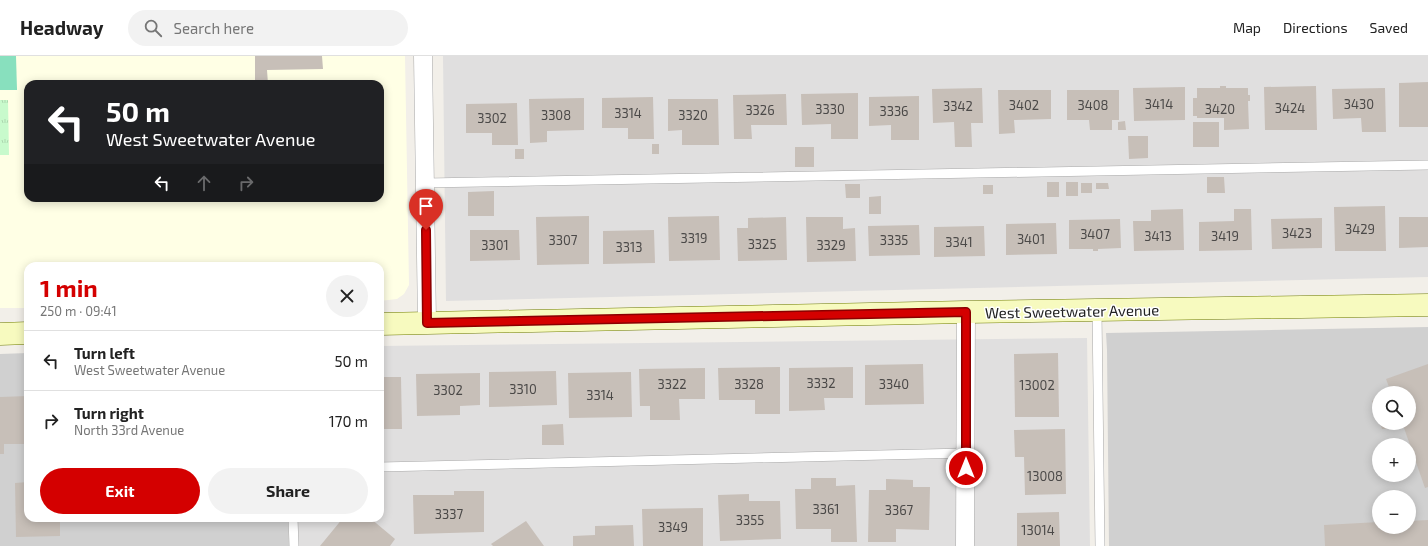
<!DOCTYPE html>
<meta charset="utf-8">
<style>
body{margin:0;font-family:"Exo 2",sans-serif;background:#f2f2f2;color:#222;height:100vh;display:flex;flex-direction:column;font-size:15px;white-space:nowrap}
*{box-sizing:border-box;margin:0}
p{font-size:13px;color:#767676}
.icon{flex:none;width:22px;height:22px;fill:none;stroke:currentColor;stroke-width:2;stroke-linecap:round;stroke-linejoin:round}
.map{position:relative;flex:1;overflow:hidden}
.details{position:absolute;left:24px;top:206px;width:360px;height:260px;display:flex;flex-direction:column;background:#fff;border-radius:12px;box-shadow:0 2px 10px #0003}
.details>*{flex:none}
.guide{position:absolute;left:24px;top:24px;width:360px;height:122px;border-radius:12px;box-shadow:0 2px 10px #0003;background:#202124;color:#fff;overflow:hidden}
.controls{position:absolute;left:1372px;top:330px;display:grid;gap:8px}
.controls a{display:grid;place-items:center;width:44px;height:44px;border-radius:50%;background:#fff;box-shadow:0 2px 10px #0003;font-size:20px}
.pin{position:absolute;display:grid;place-items:center;width:34px;height:34px;color:#fff;margin:-41px -17px;border-radius:50% 50% 50% 0;rotate:-45deg;box-shadow:0 0 4px #0007}
.pin .icon{rotate:45deg}
.me{position:absolute;width:44px;margin:-22px;rotate:0deg;stroke-linejoin:round;filter:drop-shadow(0 0 3px #0008)}
.turn{display:flex;align-items:center;gap:14px;height:84px;padding:0 16px;font-size:18px}
.turn .icon{width:52px;height:52px;stroke-width:2.5}
.turn b{display:block;font-size:28px;line-height:34px}
.lanes{display:flex;align-items:center;height:38px;padding:0 16px;background:#0003;justify-content:center;gap:20px;direction:ltr}
.lanes .off{opacity:.35}
.round{display:grid;place-items:center;flex:none;width:42px;height:42px;border-radius:21px;background:#f2f2f2}
.headline{display:flex;align-items:center;justify-content:space-between;height:68px;padding:0 16px}
h1{font-size:24px;font-weight:700;line-height:30px;color:#d40000}
.button{display:flex;gap:8px;margin-top:auto;padding:8px 16px}
.button a{flex:1;height:46px;border-radius:24px;background:#d40000;color:#fff;font-size:16px;font-weight:700;line-height:46px;text-align:center}
.button a+a{background:#f2f2f2;color:#222}
ul{padding:0;list-style:none}
li{display:flex;align-items:center;gap:12px;height:60px;padding:0 16px;border-top:1px solid #e0e0e0}
li div{flex:1}
li b{display:block;font-size:15px}
li em{font-style:normal}
header{display:flex;align-items:center;gap:24px;box-sizing:border-box;height:56px;padding:0 20px;background:#fff;border-bottom:1px solid #e0e0e0}
header strong{font-size:19px}
nav{display:flex;gap:22px;margin-inline-start:auto;font-size:14px}
.search{width:280px;height:36px;background:#f2f2f2;display:flex;align-items:center;gap:10px;box-sizing:border-box;padding:0 14px;border-radius:22px;color:#767676;font-size:15px}
.map>svg:first-child{display:block}
.residential{fill:#e0dfdf}
.education{fill:#ffffe5;fill-rule:evenodd}
.religious{fill:#d0d0d0;fill-rule:evenodd}
.park{fill:url(#park-tufts)}
.pitch{fill:#88e0be}
.building{fill:#c7bfb8}
.lines{fill:none;stroke-linecap:round;stroke-linejoin:round}
.lane-casing{stroke:#a9a9a9;stroke-width:10}
.street-casing{stroke:#a9a9a9;stroke-width:19}
.secondary-casing{stroke:#707d05;stroke-width:23}
.lane{stroke:#fff;stroke-width:9}
.street{stroke:#fff;stroke-width:18}
.secondary{stroke:#f7fabf;stroke-width:22}
.route-casing{stroke:#8a0000;stroke-width:10}
.route{stroke:#d40000;stroke-width:7}
.labels{text-anchor:middle;dominant-baseline:central;stroke-width:3;stroke-linejoin:round;paint-order:stroke}
.number-label{font-size:13px;fill:#4b4948}
.street-label{font-size:15px;fill:#222;stroke:#fff}
</style>
<header>
<strong>Headway</strong>
<div class="search"><svg class="icon" aria-label="search" viewBox="0 0 24 24"><circle cx="10" cy="10" r="6"/><path d="M15 15l6 6"/></svg>Search here</div>
<nav><a>Map</a><a>Directions</a><a>Saved</a></nav>
</header>
<div class="map">
<svg width="1428" height="490" viewBox="0 0 1428 490">
<defs>
<pattern id="park-tufts" width="24" height="20" patternUnits="userSpaceOnUse"><rect width="24" height="20" fill="#c8facc"/><path d="M3 7l-1-3M5 7V3M7 7l1-3M15 17l-1-3M17 17v-4M19 17l1-3" fill="none" stroke="#acd6af"/></pattern>
</defs>
<rect width="100%" height="100%" fill="#f2efe9"/>
<g class="residential">
<polygon points="443,0 1428,0 1428,221 446,245"/>
<polygon points="1087,282 1090,490 289,490 288,462 380,462 380,290"/>
</g>
<path class="education" d="M0 0H405L409 229 404 238 397 243 380 245V210H28V252H0ZM28 28H380V142H28Z"/>
<g class="religious">
<path d="M1428 271V490H1109L1107 294 1106 277ZM1379 337H1409V367H1379ZM1379 389H1409V419H1379ZM1379 441H1409V471H1379Z"/>
<polygon points="28,297 28,462 288,462 289,490 0,490 0,298"/>
</g>
<polygon class="park" points="0,44 8,44 9,99 0,99"/>
<polygon class="pitch" points="0,0 16,0 17,34 0,34"/>
<g class="building">
<polygon points="255,0 322,0 323,13 267,14 268,28 249,28 255,26"/>
<polygon points="1428,26 1428,71 1399,71 1399,27"/>
<polygon points="1220,30 1226,30 1226,32 1248,32 1248,39 1250,39 1250,45 1248,45 1249,73 1224,74 1224,62 1197,62 1197,60 1193,60 1193,42 1197,42 1197,32 1220,32"/>
<polygon points="1316,30 1317,74 1265,74 1264,31"/>
<polygon points="1185,31 1185,64 1134,65 1133,32"/>
<polygon points="982,32 983,67 971,67 972,91 955,91 954,66 933,67 932,33"/>
<polygon points="1385,32 1386,76 1362,76 1361,62 1333,63 1332,33"/>
<polygon points="998,34 1051,34 1051,63 1014,64 1015,77 999,78"/>
<polygon points="1067,34 1119,34 1119,64 1112,64 1112,74 1090,74 1089,64 1067,64"/>
<polygon points="858,37 858,83 831,83 831,68 802,69 801,38"/>
<polygon points="786,38 787,69 751,69 752,83 734,83 733,39"/>
<polygon points="919,40 919,84 891,84 891,69 869,70 869,41"/>
<polygon points="653,41 654,83 628,83 628,72 602,72 602,42"/>
<polygon points="584,42 584,74 547,75 547,86 530,87 529,43"/>
<polygon points="668,43 718,43 719,89 682,89 682,74 668,75"/>
<polygon points="517,47 518,89 492,89 492,77 466,77 466,48"/>
<polygon points="1125,65 1126,74 1118,74 1118,66"/>
<rect x="1193" y="66" width="26" height="25"/>
<polygon points="1128,80 1148,80 1148,102 1129,103"/>
<rect x="652" y="88" width="7" height="10"/>
<rect x="795" y="91" width="19" height="20"/>
<rect x="515" y="93" width="9" height="10"/>
<polygon points="1207,121 1224,121 1225,137 1207,137"/>
<rect x="1047" y="126" width="12" height="15"/>
<rect x="1066" y="126" width="12" height="14"/>
<rect x="1081" y="127" width="11" height="10"/>
<polygon points="1096,127 1108,127 1109,133 1096,133"/>
<polygon points="845,128 860,128 860,142 846,142"/>
<rect x="983" y="129" width="10" height="9"/>
<polygon points="494,135 494,160 468,160 468,136"/>
<polygon points="881,140 881,158 869,158 869,141"/>
<polygon points="1385,150 1386,195 1335,195 1334,151"/>
<polygon points="1183,153 1184,194 1134,195 1133,165 1151,165 1151,154"/>
<polygon points="1234,153 1251,153 1252,194 1199,195 1199,166 1234,165"/>
<polygon points="589,160 589,208 537,209 536,161"/>
<polygon points="719,160 720,204 669,205 668,161"/>
<polygon points="786,161 787,204 738,205 737,172 748,172 748,162"/>
<polygon points="806,161 843,161 843,173 855,172 856,205 807,206"/>
<polygon points="1399,161 1428,161 1428,191 1399,192"/>
<polygon points="1322,162 1322,192 1272,193 1271,163"/>
<polygon points="1120,163 1121,192 1098,193 1098,195 1093,195 1093,193 1069,193 1069,164"/>
<polygon points="1056,167 1057,198 1006,199 1006,168"/>
<polygon points="919,169 920,199 869,200 868,170"/>
<polygon points="984,170 985,200 934,201 934,171"/>
<polygon points="470,174 519,174 520,204 470,205"/>
<polygon points="654,174 655,207 603,208 603,175"/>
<polygon points="1058,297 1059,361 1015,361 1014,298"/>
<polygon points="923,308 924,348 865,349 865,309"/>
<polygon points="1428,308 1428,431 1425,432 1404,372 1382,373 1380,367 1409,367 1409,337 1382,337 1389,331 1386,323"/>
<polygon points="780,311 780,358 755,358 755,344 719,344 718,312"/>
<polygon points="853,311 853,342 824,342 825,354 789,355 789,312"/>
<polygon points="705,312 705,343 679,343 680,364 650,364 650,350 640,350 639,313"/>
<polygon points="556,315 557,349 489,351 489,316"/>
<polygon points="631,316 632,361 569,362 568,317"/>
<polygon points="480,317 480,349 460,350 460,359 417,360 416,318"/>
<polygon points="380,321 401,321 402,373 380,373"/>
<polygon points="1379,339 1379,363 1372,345"/>
<polygon points="28,340 28,388 4,388 4,398 0,398 0,341"/>
<polygon points="563,368 564,389 542,389 542,369"/>
<polygon points="1065,373 1066,438 1025,439 1024,401 1015,401 1014,374"/>
<polygon points="811,422 836,422 836,430 855,429 857,486 831,486 831,473 796,473 795,433 811,433"/>
<polygon points="886,423 913,424 913,431 930,431 929,474 896,473 896,486 868,486 869,434 886,434"/>
<polygon points="28,426 28,462 60,462 60,480 16,481 15,427"/>
<polygon points="454,435 484,435 484,476 414,478 413,439 454,439"/>
<polygon points="749,438 749,445 780,445 781,483 720,485 718,439"/>
<polygon points="703,452 703,490 643,490 642,453"/>
<polygon points="1059,456 1060,490 1017,490 1017,457"/>
<polygon points="343,462 370,462 395,483 390,490 320,490"/>
<polygon points="1428,464 1428,490 1325,490 1324,469 1379,466 1379,471 1409,471 1409,465"/>
<polygon points="526,465 544,490 493,490 491,488"/>
<polygon points="633,469 634,490 573,490 573,480 595,479 595,470"/>
</g>
<g class="lines">
<g class="lane-casing">
<g id="lane">
<polyline points="425,127 1428,109"/>
<polyline points="1097,255 1100,490"/>
<polyline points="380,411 966,397"/>
<polyline points="293,462 294,490"/>
</g>
</g>
<g class="street-casing">
<g id="street">
<polyline points="423,0 427,267"/>
<polyline points="965,490 966,256"/>
</g>
</g>
<g class="secondary-casing">
<g id="secondary">
<polyline points="380,268 966,256 1428,249"/>
<polyline points="0,278 28,277"/>
</g>
</g>
<use href="#lane" class="lane"/>
<use href="#street" class="street"/>
<use href="#secondary" class="secondary"/>
</g>
<g class="lines">
<g class="route-casing">
<polyline id="route" points="426,174 427,267 966,256 966,412"/>
</g>
<use href="#route" class="route"/>
</g>
<g class="labels">
<g class="number-label">
<text x="1159" y="48">3414</text>
<text x="1359" y="48">3430</text>
<text x="1024" y="49">3402</text>
<text x="1093" y="49">3408</text>
<text x="958" y="50">3342</text>
<text x="1290" y="52">3424</text>
<text x="830" y="53">3330</text>
<text x="1220" y="53">3420</text>
<text x="760" y="54">3326</text>
<text x="894" y="55">3336</text>
<text x="628" y="57">3314</text>
<text x="556" y="59">3308</text>
<text x="693" y="59">3320</text>
<text x="492" y="62">3302</text>
<text x="1360" y="173">3429</text>
<text x="1297" y="177">3423</text>
<text x="1095" y="178">3407</text>
<text x="1158" y="180">3413</text>
<text x="1225" y="180">3419</text>
<text x="694" y="182">3319</text>
<text x="1031" y="183">3401</text>
<text x="563" y="184">3307</text>
<text x="894" y="184">3335</text>
<text x="959" y="186">3341</text>
<text x="762" y="188">3325</text>
<text x="495" y="189">3301</text>
<text x="831" y="189">3329</text>
<text x="629" y="191">3313</text>
<text x="821" y="327">3332</text>
<text x="672" y="328">3322</text>
<text x="749" y="328">3328</text>
<text x="894" y="328">3340</text>
<text x="1037" y="329">13002</text>
<text x="523" y="333">3310</text>
<text x="448" y="334">3302</text>
<text x="600" y="339">3314</text>
<text x="1045" y="420">13008</text>
<text x="826" y="453">3361</text>
<text x="899" y="454">3367</text>
<text x="449" y="458">3337</text>
<text x="750" y="464">3355</text>
<text x="673" y="471">3349</text>
<text x="1038" y="474">13014</text>
</g>
<g class="street-label">
<text transform="translate(1072 255) rotate(-1)">West Sweetwater Avenue</text>
</g>
</g>
</svg>
<div class="controls">
<a><svg class="icon" aria-label="search" viewBox="0 0 24 24"><circle cx="10" cy="10" r="6"/><path d="M15 15l6 6"/></svg></a>
<a>+</a>
<a>−</a>
</div>
<div class="pin" style="left:426px;top:174px;background:#d93025"><svg class="icon" aria-label="arrive" viewBox="0 0 24 24"><path d="M6 21V4h12l-3 4 3 4H6"/></svg></div>
<svg class="me" style="left:966px;top:412px" viewBox="-20 -20 40 40"><circle r="17" fill="#d40000" stroke="#fff" stroke-width="3"/><path d="M0-11L8 9 0 5-8 9z" fill="#fff"/></svg>
<div class="guide">
<div class="turn"><svg class="icon" aria-label="left" viewBox="0 0 24 24"><path d="M17 20v-9H6M10 6l-5 5 5 5"/></svg><div><b>50 m</b>West Sweetwater Avenue</div></div>
<div class="lanes"><svg class="icon" aria-label="left" viewBox="0 0 24 24"><path d="M17 20v-9H6M10 6l-5 5 5 5"/></svg><svg class="icon off" aria-label="ahead" viewBox="0 0 24 24"><path d="M12 20V5M6 11l6-6 6 6"/></svg><svg class="icon off" aria-label="right" viewBox="0 0 24 24"><path d="M7 20v-9h11M14 6l5 5-5 5"/></svg></div>
</div>
<section class="details">
<div class="headline"><div><h1>1 min</h1><p>250 m · 09:41</p></div><a class="round"><svg class="icon" aria-label="close" viewBox="0 0 24 24"><path d="M6 6l12 12M18 6L6 18"/></svg></a></div>
<ul>
<li><svg class="icon" aria-label="left" viewBox="0 0 24 24"><path d="M17 20v-9H6M10 6l-5 5 5 5"/></svg><div><b>Turn left</b><p>West Sweetwater Avenue</p></div><em>50 m</em></li>
<li><svg class="icon" aria-label="right" viewBox="0 0 24 24"><path d="M7 20v-9h11M14 6l5 5-5 5"/></svg><div><b>Turn right</b><p>North 33rd Avenue</p></div><em>170 m</em></li>
</ul>
<div class="button"><a>Exit</a><a>Share</a></div>
</section>
</div>
